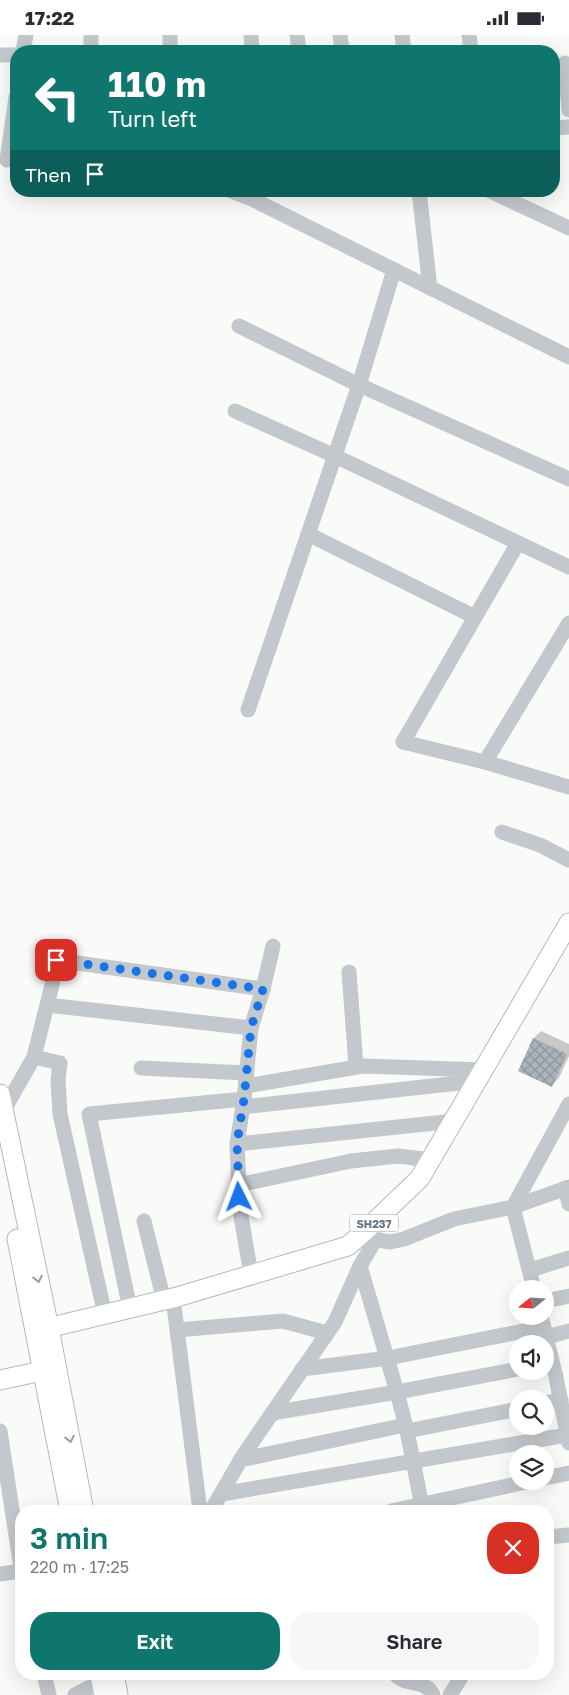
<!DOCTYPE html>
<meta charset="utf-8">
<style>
body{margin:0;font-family:"Golos Text",sans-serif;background:#f7f7f7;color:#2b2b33;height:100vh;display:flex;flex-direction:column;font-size:19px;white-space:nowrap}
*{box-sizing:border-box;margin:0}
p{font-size:16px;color:#7c7c81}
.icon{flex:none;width:28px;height:28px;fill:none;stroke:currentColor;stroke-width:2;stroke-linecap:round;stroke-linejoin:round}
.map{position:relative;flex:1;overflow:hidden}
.side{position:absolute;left:15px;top:1470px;width:539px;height:175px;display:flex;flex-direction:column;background:#fff;border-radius:20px;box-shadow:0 5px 20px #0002}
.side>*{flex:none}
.top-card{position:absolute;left:10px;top:10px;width:550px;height:152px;border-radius:20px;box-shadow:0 5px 20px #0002;background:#0f766e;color:#fff;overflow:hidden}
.needle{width:32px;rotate:252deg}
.tools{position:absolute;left:509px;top:1245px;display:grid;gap:10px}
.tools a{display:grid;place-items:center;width:45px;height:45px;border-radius:50%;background:#fff;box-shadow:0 5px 20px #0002;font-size:25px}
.pin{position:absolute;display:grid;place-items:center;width:42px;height:42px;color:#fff;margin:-21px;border-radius:10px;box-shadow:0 2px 8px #0006}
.me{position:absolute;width:55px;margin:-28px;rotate:357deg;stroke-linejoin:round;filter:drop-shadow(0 0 4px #0008)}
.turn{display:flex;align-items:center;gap:18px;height:105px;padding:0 15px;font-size:22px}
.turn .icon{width:65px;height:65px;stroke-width:2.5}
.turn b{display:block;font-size:35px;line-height:42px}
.then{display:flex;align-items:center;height:48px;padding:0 15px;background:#0003;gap:10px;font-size:19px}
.round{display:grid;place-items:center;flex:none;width:52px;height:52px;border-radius:20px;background:#f7f7f7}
.summary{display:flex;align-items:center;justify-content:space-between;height:85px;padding:0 15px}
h1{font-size:30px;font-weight:600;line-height:38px;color:#0f766e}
.primary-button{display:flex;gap:10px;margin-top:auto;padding:10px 15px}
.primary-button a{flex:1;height:58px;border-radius:20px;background:#0f766e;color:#fff;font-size:20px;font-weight:600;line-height:58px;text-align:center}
.primary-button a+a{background:#f7f7f7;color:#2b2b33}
.status{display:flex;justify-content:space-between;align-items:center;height:35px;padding:0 25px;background:#fff;direction:ltr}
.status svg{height:14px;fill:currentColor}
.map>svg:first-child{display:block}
.shadow{fill:#0003}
.building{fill:url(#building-cross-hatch)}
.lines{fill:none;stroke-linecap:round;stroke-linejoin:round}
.major-casing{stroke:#b5babe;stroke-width:21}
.minor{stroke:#c3c8cc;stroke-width:15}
.major{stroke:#fff;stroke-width:19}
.oneway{stroke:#939fa8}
.route{stroke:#1a73e8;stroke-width:9;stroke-dasharray:0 16.2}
.labels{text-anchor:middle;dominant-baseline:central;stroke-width:5;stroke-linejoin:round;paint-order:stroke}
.shield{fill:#fff;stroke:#939fa8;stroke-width:1}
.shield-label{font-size:11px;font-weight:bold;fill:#657683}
</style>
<div class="status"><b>17:22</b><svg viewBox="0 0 49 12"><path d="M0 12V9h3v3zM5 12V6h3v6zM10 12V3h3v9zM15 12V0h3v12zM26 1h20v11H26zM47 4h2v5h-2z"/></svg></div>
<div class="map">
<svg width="569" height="1660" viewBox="0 0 569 1660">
<defs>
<pattern id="building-cross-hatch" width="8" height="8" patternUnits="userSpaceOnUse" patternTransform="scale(1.25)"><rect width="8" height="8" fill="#aab3b9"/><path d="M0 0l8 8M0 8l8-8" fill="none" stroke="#8e969c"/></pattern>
</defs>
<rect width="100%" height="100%" fill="#fafaf8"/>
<polygon class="shadow" points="541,996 569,1009 569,1021 559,1043 552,1050 520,1035 534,1003"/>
<polygon class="building" points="533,1003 567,1019 552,1052 518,1036"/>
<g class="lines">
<g class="major-casing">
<g id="major">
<polyline points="0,1059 49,1293 84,1476"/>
<polyline points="17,1204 70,1476"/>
<polyline points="35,1296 177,1262 348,1211 367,1194 420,1143 569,888"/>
<polyline points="0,1345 42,1336"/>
<polyline points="100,1639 104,1660"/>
<polyline points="114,1639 118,1660"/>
</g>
</g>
<g class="minor">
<polyline points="251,0 252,16"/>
<polyline points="297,0 299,16"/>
<polyline points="340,0 342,16"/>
<polyline points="402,0 404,16"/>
<polyline points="469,0 471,16"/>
<polyline points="23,16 26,0"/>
<polyline points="91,16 91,0"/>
<polyline points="170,16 170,0"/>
<polyline points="0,20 16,20"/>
<polyline points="565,28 569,75"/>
<polyline points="554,93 569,92"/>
<polyline points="7,125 16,62"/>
<polyline points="231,156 252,164 569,322"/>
<polyline points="419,156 430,253"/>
<polyline points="490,156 569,193"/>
<polyline points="239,291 359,350 569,444"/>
<polyline points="235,376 335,421 569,532"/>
<polyline points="308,499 475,582"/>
<polyline points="518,508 403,707 485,727 569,752"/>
<polyline points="248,675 359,350 394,235"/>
<polyline points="485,727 569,588"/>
<polyline points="502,797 540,810 569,825"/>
<polyline points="349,937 356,1031"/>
<polyline points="47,970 251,993"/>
<polyline points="34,1022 60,1028 58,1045 60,1079 105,1280"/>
<polyline points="141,1033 246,1038"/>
<polyline points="246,1051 363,1031 483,1035"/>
<polyline points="243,1072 477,1046"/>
<polyline points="1,1080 34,1022 55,938 56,925 263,954"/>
<polyline points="237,1109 454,1086"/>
<polyline points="238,1150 351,1126 398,1121 431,1125"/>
<polyline points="565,1153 569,1169"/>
<polyline points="144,1186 164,1266"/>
<polyline points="367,1203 390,1207 404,1204 454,1184 513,1172 569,1152"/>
<polyline points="360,1231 397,1357 407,1396 423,1476"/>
<polyline points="530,1235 569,1223"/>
<polyline points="251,1240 240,1175 237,1109 244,1064 251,993 263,954 273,911"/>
<polyline points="534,1254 513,1172 569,1069"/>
<polyline points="173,1263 200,1476"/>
<polyline points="545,1266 569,1261"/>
<polyline points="130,1274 89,1079 244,1064"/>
<polyline points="541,1281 556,1342 569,1408"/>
<polyline points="177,1295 283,1286 327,1298"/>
<polyline points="546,1302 569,1296"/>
<polyline points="302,1334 388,1323 544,1292"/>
<polyline points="545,1368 561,1365"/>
<polyline points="272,1378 397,1357 518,1334"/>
<polyline points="0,1396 21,1533"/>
<polyline points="407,1396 518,1374"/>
<polyline points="240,1425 405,1390"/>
<polyline points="545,1443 569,1438"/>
<polyline points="221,1459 567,1400"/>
<polyline points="211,1476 244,1419 335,1287 360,1231 376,1204"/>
<polyline points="391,1476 531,1446"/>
<polyline points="548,1502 569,1500"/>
<polyline points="0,1539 21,1536"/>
<polyline points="44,1639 49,1660"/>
<path d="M395 1639C405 1652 425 1643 433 1660"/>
<polyline points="75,1660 102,1646"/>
<polyline points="450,1660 463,1639"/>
</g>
<use href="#major" class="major"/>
</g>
<defs><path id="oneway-chevron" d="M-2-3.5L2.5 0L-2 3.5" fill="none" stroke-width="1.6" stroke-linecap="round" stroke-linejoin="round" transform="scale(1.25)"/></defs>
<g class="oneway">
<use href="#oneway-chevron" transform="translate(38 1244) rotate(78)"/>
<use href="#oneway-chevron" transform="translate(70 1404) rotate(79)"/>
</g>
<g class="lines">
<polyline class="route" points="56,925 263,954 251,993 244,1064 237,1108 239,1162"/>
</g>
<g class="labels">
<rect class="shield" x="350" y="1179.5" width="48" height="17" rx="4"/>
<g class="shield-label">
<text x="374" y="1188">SH237</text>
</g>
</g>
</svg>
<div class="tools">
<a><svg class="needle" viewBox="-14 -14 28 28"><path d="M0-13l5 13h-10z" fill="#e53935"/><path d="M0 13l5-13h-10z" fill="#7c7c81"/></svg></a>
<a><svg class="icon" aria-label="sound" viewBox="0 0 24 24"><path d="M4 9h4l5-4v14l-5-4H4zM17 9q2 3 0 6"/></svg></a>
<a><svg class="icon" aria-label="search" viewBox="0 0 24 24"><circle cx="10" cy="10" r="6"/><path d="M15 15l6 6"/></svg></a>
<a><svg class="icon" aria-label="layers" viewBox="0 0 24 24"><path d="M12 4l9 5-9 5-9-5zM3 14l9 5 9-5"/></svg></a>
</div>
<div class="pin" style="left:56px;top:925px;background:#d93025"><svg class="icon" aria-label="arrive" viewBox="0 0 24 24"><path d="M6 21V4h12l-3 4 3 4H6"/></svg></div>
<svg class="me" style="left:239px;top:1162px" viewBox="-20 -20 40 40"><path d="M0-17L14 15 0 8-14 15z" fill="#1a73e8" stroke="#fff" stroke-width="4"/></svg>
<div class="top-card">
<div class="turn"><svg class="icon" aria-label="left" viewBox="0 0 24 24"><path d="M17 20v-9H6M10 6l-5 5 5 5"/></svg><div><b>110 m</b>Turn left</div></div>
<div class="then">Then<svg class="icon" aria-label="arrive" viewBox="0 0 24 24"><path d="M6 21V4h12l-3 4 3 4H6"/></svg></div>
</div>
<section class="side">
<div class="summary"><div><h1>3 min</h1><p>220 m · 17:25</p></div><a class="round" style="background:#d93025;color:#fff"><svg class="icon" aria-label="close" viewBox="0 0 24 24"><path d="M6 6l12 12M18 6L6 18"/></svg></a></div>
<div class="primary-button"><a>Exit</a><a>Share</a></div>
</section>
</div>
